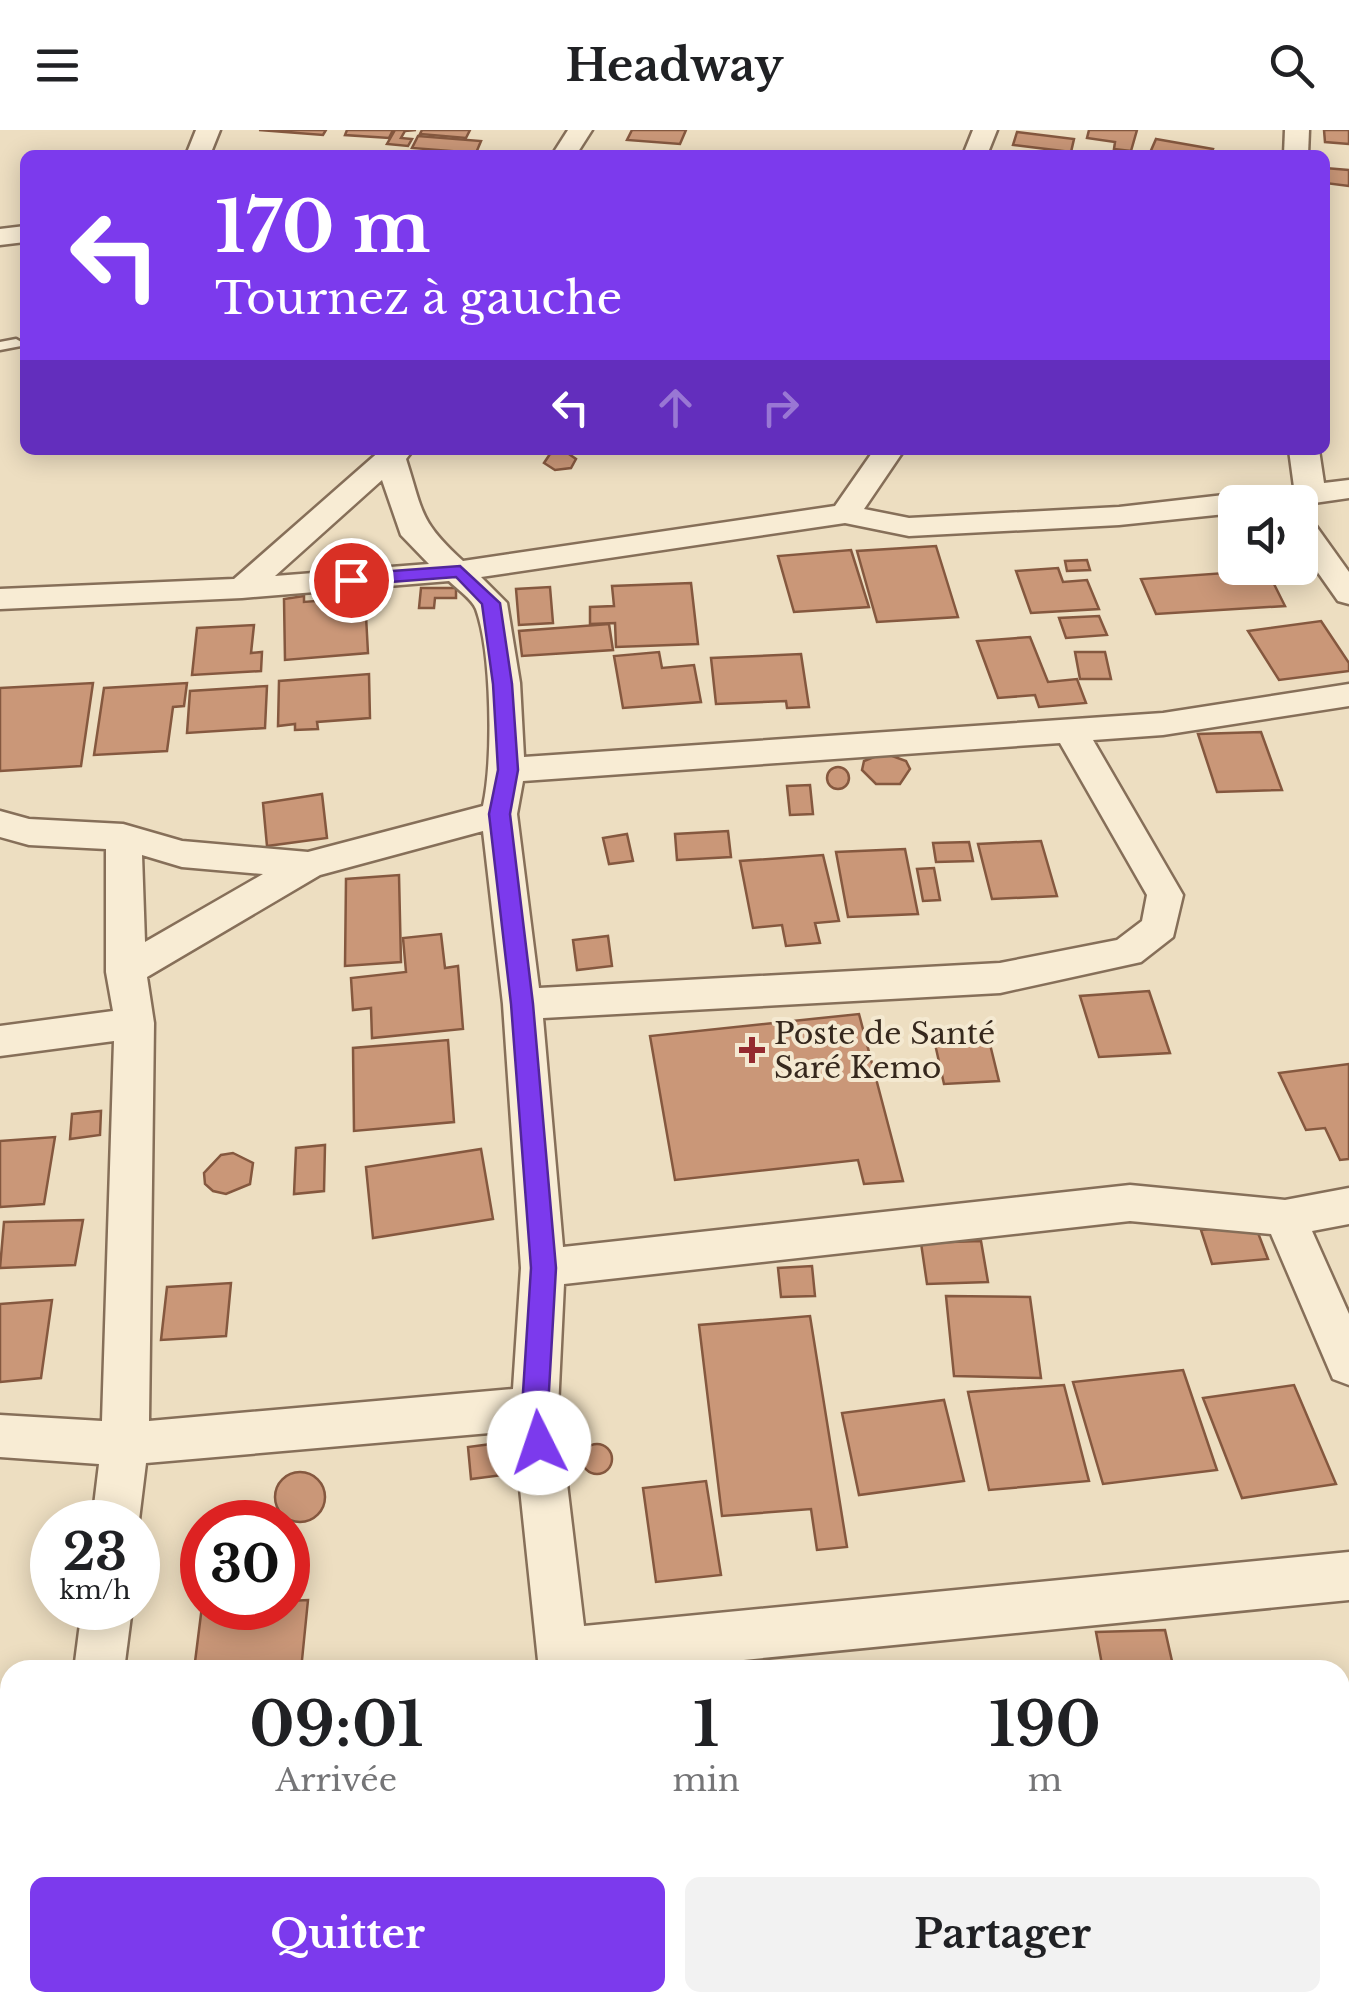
<!DOCTYPE html>
<html lang="fr">
<meta charset="utf-8">
<style>
body{margin:0;font-family:"Libre Baskerville",serif;background:#f2f2f2;color:#202124;height:100vh;display:flex;flex-direction:column;font-size:38px;white-space:nowrap}
*{box-sizing:border-box;margin:0}
p{font-size:32px;color:#757577}
.icon{flex:none;width:55px;height:55px;fill:none;stroke:currentColor;stroke-width:2;stroke-linecap:round;stroke-linejoin:round}
.map{position:relative;flex:1;overflow:hidden}
.sheet{position:absolute;left:0px;top:1530px;width:1350px;height:352px;display:flex;flex-direction:column;background:#fff;border-radius:30px 30px 0 0;box-shadow:0 5px 25px #0003}
.sheet>*{flex:none}
.banner{position:absolute;left:20px;top:20px;width:1310px;height:305px;border-radius:15px;box-shadow:0 5px 25px #0003;background:#7c3aed;color:#fff;overflow:hidden}
.buttons{position:absolute;left:1218px;top:355px;display:grid;gap:20px}
.buttons a{display:grid;place-items:center;width:100px;height:100px;border-radius:15px;background:#fff;box-shadow:0 5px 25px #0003;font-size:50px}
.speed{position:absolute;left:30px;top:1370px;display:flex;gap:20px;font-size:50px;font-weight:700;text-align:center}
.speed>*{display:grid;place-content:center;width:130px;height:130px;border-radius:50%;background:#fff;box-shadow:0 5px 25px #0003;line-height:1}
.speed small{font-size:25px;font-weight:400}
.speed .limit{border:15px solid #d22;background:#fff;color:#111}
.pin{position:absolute;display:grid;place-items:center;width:85px;height:85px;color:#fff;margin:-42px;border:5px solid #fff;border-radius:50%;box-shadow:0 2px 10px #0007}
.me{position:absolute;width:110px;margin:-55px;rotate:356deg;stroke-linejoin:round;filter:drop-shadow(0 0 8px #0008)}
.turn{display:flex;align-items:center;gap:35px;height:210px;padding:0 30px;font-size:45px}
.turn .icon{width:130px;height:130px;stroke-width:2.5}
.turn b{display:block;font-size:70px;line-height:85px}
.lanes{display:flex;align-items:center;height:95px;padding:0 30px;background:#0003;justify-content:center;gap:50px;direction:ltr}
.lanes .off{opacity:.35}
.eta{display:flex;justify-content:space-evenly;align-items:center;height:170px;text-align:center}
.eta b{font-size:60px;font-weight:700;line-height:70px}
.button{display:flex;gap:20px;margin-top:auto;padding:20px 30px}
.button a{flex:1;height:115px;border-radius:15px;background:#7c3aed;color:#fff;font-size:40px;font-weight:700;line-height:115px;text-align:center}
.button a+a{background:#f2f2f2;color:#202124}
header{display:flex;justify-content:space-between;align-items:center;height:130px;padding:0 30px;background:#fff;font-size:45px;font-weight:700}
.map>svg:first-child{display:block}
.building{fill:#ca9778;stroke:#85583f;stroke-width:2.5}
.lines{fill:none;stroke-linecap:round;stroke-linejoin:round}
.service-casing{stroke:#866f59;stroke-width:5}
.minor-casing{stroke:#866f59;stroke-width:5}
.path{stroke:#866f59;stroke-width:8;stroke-dasharray:10 6;stroke-linecap:butt}
.service{fill:#f8ecd4;fill-rule:evenodd}
.minor{fill:#f8ecd4;fill-rule:evenodd}
.route{fill:#7c3aed;stroke:#51269a;stroke-width:2.5}
.poi-dot{fill:#942a2f;stroke:#f4e9d1;stroke-width:4}
.labels{text-anchor:middle;dominant-baseline:central;stroke-width:8;stroke-linejoin:round;paint-order:stroke}
.poi-label{font-size:30px;fill:#36281d;stroke:#f4e9d1;text-anchor:start}
</style>
<header><svg class="icon" aria-label="menu" viewBox="0 0 24 24"><path d="M4 6h16M4 12h16M4 18h16"/></svg>Headway<svg class="icon" aria-label="search" viewBox="0 0 24 24"><circle cx="10" cy="10" r="6"/><path d="M15 15l6 6"/></svg></header>
<div class="map">
<svg width="1349" height="1881" viewBox="0 0 1349 1881">
<rect width="100%" height="100%" fill="#eddec1"/>
<g class="building">
<polygon points="259,0 326,0 323,5"/>
<polygon points="347,0 393,0 389,8 345,5"/>
<polygon points="395,0 416,0 405,1 401,8 412,9 408,16 387,14"/>
<polygon points="422,0 470,0 466,8 420,4"/>
<polygon points="632,0 686,0 680,14 627,10"/>
<polygon points="1089,0 1137,0 1131,21 1114,19 1115,12 1087,8"/>
<polygon points="1324,0 1349,0 1349,14 1325,12"/>
<polygon points="1017,2 1074,9 1071,22 1013,15"/>
<polygon points="418,6 481,11 476,23 412,18"/>
<polygon points="1156,9 1213,19 1211,25 1149,25"/>
<polygon points="1325,38 1349,40 1349,56 1325,53"/>
<polygon points="566,322 576,329 571,338 555,340 544,333 550,324"/>
<polygon points="936,416 958,487 877,492 857,421"/>
<polygon points="851,420 869,477 794,482 778,426"/>
<polygon points="1087,430 1090,440 1067,441 1065,431"/>
<polygon points="1058,438 1063,452 1087,450 1099,479 1031,483 1016,441"/>
<polygon points="1267,440 1285,476 1156,484 1141,449"/>
<polygon points="691,453 698,514 616,517 615,493 590,494 590,477 614,476 612,456"/>
<polygon points="550,457 553,493 519,495 516,459"/>
<polygon points="421,458 456,458 456,468 435,468 434,478 419,478"/>
<polygon points="304,466 304,472 365,467 368,523 285,530 284,469"/>
<polygon points="1099,486 1107,505 1066,508 1059,488"/>
<polygon points="1321,491 1349,533 1349,541 1279,550 1248,501"/>
<polygon points="609,494 613,520 522,526 519,501"/>
<polygon points="254,495 251,523 262,522 261,541 192,545 197,498"/>
<polygon points="1030,507 1048,552 1077,549 1086,573 1039,577 1035,565 998,568 977,511"/>
<polygon points="659,522 662,538 694,535 701,572 623,578 614,526"/>
<polygon points="1075,522 1105,522 1111,549 1080,549"/>
<polygon points="801,524 809,577 787,578 786,571 716,574 711,528"/>
<polygon points="369,544 370,588 317,592 318,599 295,600 295,594 278,596 279,551"/>
<polygon points="93,553 81,636 0,641 0,558"/>
<polygon points="187,553 184,576 173,577 167,621 94,625 104,558"/>
<polygon points="267,556 265,598 187,603 190,561"/>
<polygon points="1261,602 1282,660 1217,662 1198,604"/>
<polygon points="884,623 906,631 910,639 900,654 876,654 862,640 864,631"/>
<circle cx="838" cy="648" r="11"/>
<polygon points="810,655 813,684 790,685 787,656"/>
<polygon points="322,664 327,708 267,716 263,673"/>
<polygon points="728,701 731,727 677,730 675,704"/>
<polygon points="627,704 633,731 609,734 603,708"/>
<polygon points="1041,711 1057,766 992,769 978,714"/>
<polygon points="969,712 973,731 936,732 933,713"/>
<polygon points="905,719 918,784 848,787 836,722"/>
<polygon points="823,725 839,791 815,793 820,813 786,816 782,795 753,798 740,731"/>
<polygon points="934,738 940,770 923,771 917,739"/>
<polygon points="399,745 401,832 345,836 346,749"/>
<polygon points="441,804 445,838 458,836 463,899 372,908 371,878 353,880 351,848 406,842 403,808"/>
<polygon points="608,806 612,836 577,840 573,810"/>
<polygon points="1149,861 1170,923 1099,927 1080,866"/>
<polygon points="859,884 903,1051 864,1054 858,1030 675,1050 650,906"/>
<polygon points="987,902 999,951 944,954 933,905"/>
<polygon points="448,910 454,992 354,1001 353,918"/>
<polygon points="1349,934 1349,1029 1340,1030 1325,998 1306,1000 1279,943"/>
<polygon points="101,981 100,1005 70,1009 72,984"/>
<polygon points="55,1007 44,1074 0,1077 0,1011"/>
<polygon points="325,1015 324,1061 294,1064 296,1018"/>
<polygon points="481,1019 493,1089 373,1108 366,1037"/>
<polygon points="233,1023 253,1033 250,1054 226,1064 213,1061 205,1054 204,1043 221,1025"/>
<polygon points="83,1090 75,1135 0,1138 4,1092"/>
<polygon points="1255,1095 1268,1129 1212,1134 1201,1100"/>
<polygon points="981,1111 988,1152 927,1154 921,1113"/>
<polygon points="812,1136 815,1166 781,1167 778,1138"/>
<polygon points="231,1153 226,1206 161,1210 167,1157"/>
<polygon points="946,1166 1030,1167 1041,1248 954,1246"/>
<polygon points="52,1170 41,1248 0,1252 0,1174"/>
<polygon points="810,1186 847,1417 817,1420 811,1379 722,1386 699,1195"/>
<polygon points="1183,1240 1217,1340 1103,1354 1073,1252"/>
<polygon points="1064,1255 1089,1351 989,1360 968,1262"/>
<polygon points="1294,1255 1336,1354 1242,1368 1203,1268"/>
<polygon points="944,1270 964,1351 859,1365 842,1283"/>
<polygon points="499,1313 503,1345 471,1349 468,1317"/>
<circle cx="597" cy="1329" r="15"/>
<circle cx="300" cy="1367" r="25"/>
<polygon points="706,1351 721,1445 656,1452 643,1358"/>
<polygon points="308,1470 301,1540 194,1540 202,1476 288,1478 288,1471"/>
<polygon points="1165,1500 1174,1540 1103,1540 1096,1502"/>
<polygon points="1349,1570 1349,1610 1340,1592 1343,1575"/>
<polygon points="0,1590 10,1590 10,1678 0,1679"/>
<polygon points="159,1872 325,1872 324,1881 158,1881"/>
<rect x="352" y="1872" width="117" height="9"/>
</g>
<g class="lines">
<g class="service-casing">
<polygon id="service" points="16,209 23,213 21,216 0,220 0,212"/>
</g>
<g class="minor-casing">
<g id="minor">
<polygon points="196,0 220,0 210,25 186,25"/>
<polygon points="568,0 592,0 576,25 552,25"/>
<polygon points="973,0 997,0 987,25 963,25"/>
<polygon points="1285,0 1309,0 1308,25 1284,25"/>
<polygon points="25,96 25,112 0,115 0,99"/>
<path d="M381 320H413L406 329C423 382 419 391 463 431L835 376 874 320H904L864 379 909 388 1119 377 1294 357 1289 320H1319L1324 353 1349 350V368L1300 375 1235 372V383L1119 395 909 406 845 393 481 447 507 473 520 553 524 627 1163 583 1349 554V576L1163 605 1093 610 1183 765 1173 807 1141 832 1000 863 543 888 563 1117 1130 1055 1285 1070 1349 1058V1094L1312 1101 1349 1184V1255L1333 1249 1271 1104 1130 1091 564 1154 558 1278 584 1496 1349 1422V1470L642 1540H539L514 1301 146 1333 138 1398V1392H92L99 1334 0 1327V1285L102 1291 114 911 0 926V896L113 881 106 842V719L29 715 0 707V681L29 689 123 694 182 711 308 722 483 676C493 631 492 523 476 479 472 469 457 459 449 451L242 468 0 479V459L234 449ZM382 350 401 405 429 434 275 446ZM1060 613 1147 765 1142 791 1117 810 1000 833 539 858 517 684 523 651ZM483 701 503 874 521 1138 513 1259 149 1291 154 893 147 847 320 745ZM142 725 182 737 263 744 145 812Z"/>
<polygon points="1300,386 1311,389 1349,442 1349,474 1338,471 1300,417"/>
<polygon points="82,1478 132,1478 124,1540 74,1540"/>
<polygon points="33,1872 89,1872 88,1881 32,1881"/>
<polygon points="555,1872 611,1872 612,1881 556,1881"/>
</g>
</g>
<g class="path">
<polyline points="1340,1826 1349,1828"/>
<polyline points="1167,1881 1175,1872"/>
</g>
<use href="#service" class="service"/>
<use href="#minor" class="minor"/>
</g>
<polygon class="route" points="460,436 500,473 512,554 518,640 510,684 533,874 556,1138 548,1278 552,1313 548,1321 539,1325 530,1321 522,1278 531,1138 511,874 489,684 498,640 493,554 482,474 456,447 351,455 342,450 351,444"/>
<path class="poi-dot" d="M747 905h10v10h10v10h-10v10h-10v-10h-10v-10h10z"/>
<g class="labels">
<g class="poi-label">
<text x="774" y="903">Poste de Santé<tspan x="774" dy="34">Saré Kemo</tspan></text>
</g>
</g>
</svg>
<div class="buttons">
<a><svg class="icon" aria-label="sound" viewBox="0 0 24 24"><path d="M4 9h4l5-4v14l-5-4H4zM17 9q2 3 0 6"/></svg></a>
</div>
<div class="speed"><div>23<small>km/h</small></div><div class="limit">30</div></div>
<div class="pin" style="left:351px;top:450px;background:#d93025"><svg class="icon" aria-label="arrive" viewBox="0 0 24 24"><path d="M6 21V4h12l-3 4 3 4H6"/></svg></div>
<svg class="me" style="left:539px;top:1313px" viewBox="-20 -20 40 40"><circle r="19" fill="#fff"/><path d="M0-13L10 11 0 6-10 11z" fill="#7c3aed"/></svg>
<div class="banner">
<div class="turn"><svg class="icon" aria-label="left" viewBox="0 0 24 24"><path d="M17 20v-9H6M10 6l-5 5 5 5"/></svg><div><b>170 m</b>Tournez à gauche</div></div>
<div class="lanes"><svg class="icon" aria-label="left" viewBox="0 0 24 24"><path d="M17 20v-9H6M10 6l-5 5 5 5"/></svg><svg class="icon off" aria-label="ahead" viewBox="0 0 24 24"><path d="M12 20V5M6 11l6-6 6 6"/></svg><svg class="icon off" aria-label="right" viewBox="0 0 24 24"><path d="M7 20v-9h11M14 6l5 5-5 5"/></svg></div>
</div>
<section class="sheet">
<div class="eta">
<div><b>09:01</b><p>Arrivée</p></div>
<div><b>1</b><p>min</p></div>
<div><b>190</b><p>m</p></div>
</div>
<div class="button"><a>Quitter</a><a>Partager</a></div>
</section>
</div>
